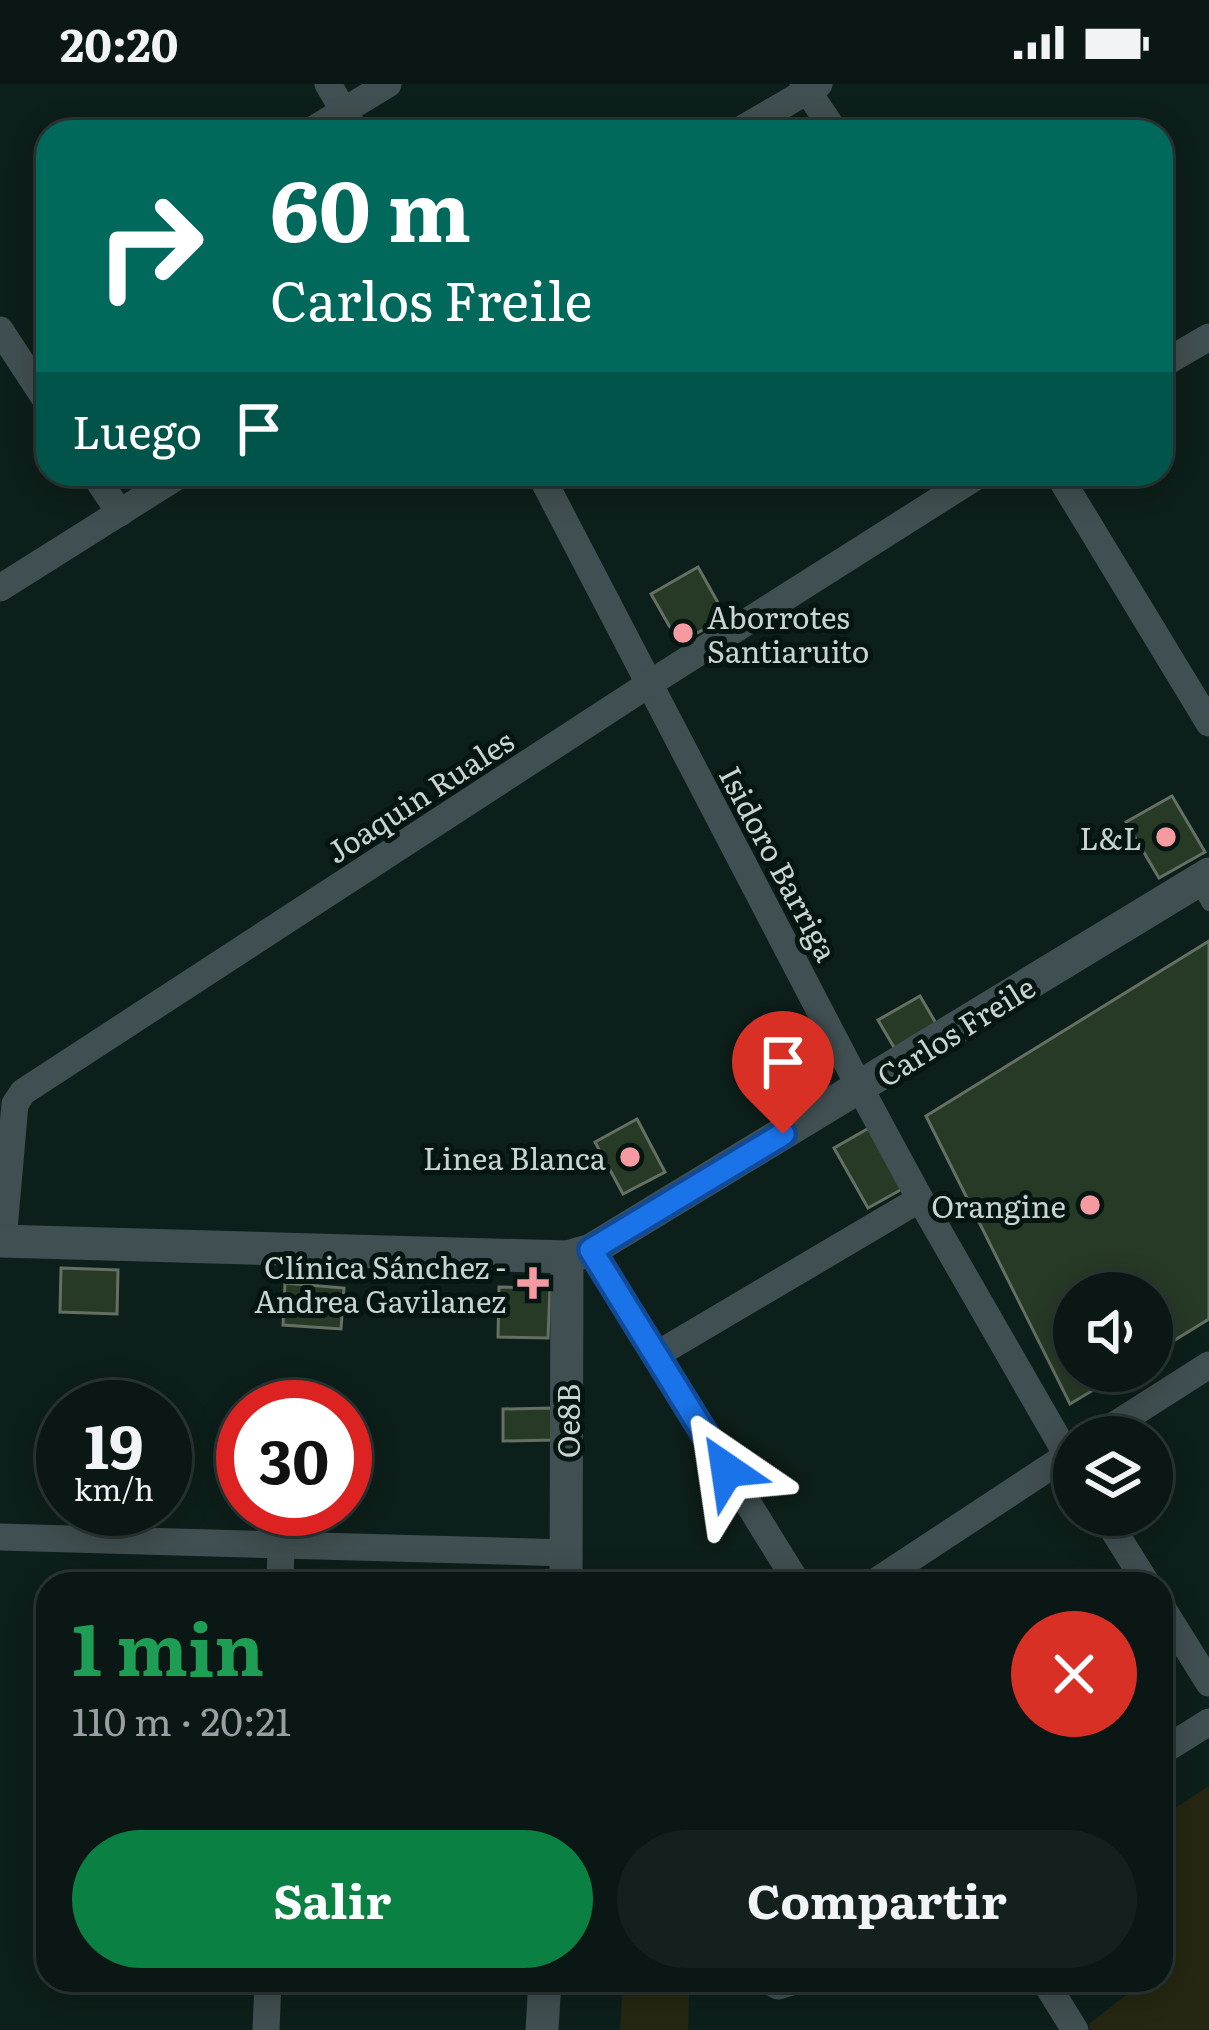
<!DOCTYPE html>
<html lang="es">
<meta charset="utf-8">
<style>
body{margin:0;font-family:Literata,serif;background:#13201d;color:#f1f3f6;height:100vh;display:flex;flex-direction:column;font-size:45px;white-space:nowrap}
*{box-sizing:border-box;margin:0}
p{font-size:39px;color:#999fa0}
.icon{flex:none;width:66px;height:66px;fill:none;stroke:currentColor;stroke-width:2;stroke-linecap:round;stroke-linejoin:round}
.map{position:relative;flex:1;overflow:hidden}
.side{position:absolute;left:36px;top:1488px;width:1137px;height:420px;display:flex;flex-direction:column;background:#0a1714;border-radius:36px;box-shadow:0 6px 30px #0003,0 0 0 3px #2a3634}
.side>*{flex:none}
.hud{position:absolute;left:36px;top:36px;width:1137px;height:366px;border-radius:36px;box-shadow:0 6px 30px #0003,0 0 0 3px #2a3634;background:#00695c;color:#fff;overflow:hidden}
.fabs{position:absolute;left:1053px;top:1188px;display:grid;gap:24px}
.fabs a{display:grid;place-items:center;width:120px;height:120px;border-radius:50%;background:#0a1714;box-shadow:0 6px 30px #0003,0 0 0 3px #2a3634;font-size:60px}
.speed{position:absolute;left:36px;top:1296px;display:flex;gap:24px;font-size:60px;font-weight:700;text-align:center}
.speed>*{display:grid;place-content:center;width:156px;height:156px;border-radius:50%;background:#0a1714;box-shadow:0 6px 30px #0003,0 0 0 3px #2a3634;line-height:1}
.speed small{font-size:30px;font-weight:400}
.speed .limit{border:18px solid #d22;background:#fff;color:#111}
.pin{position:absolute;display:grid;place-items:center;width:102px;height:102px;color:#fff;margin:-123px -51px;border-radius:50% 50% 50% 0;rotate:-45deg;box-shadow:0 0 12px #0007}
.pin .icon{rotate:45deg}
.me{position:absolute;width:132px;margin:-66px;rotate:328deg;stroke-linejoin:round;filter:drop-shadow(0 0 9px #0008)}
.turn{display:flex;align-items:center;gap:42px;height:252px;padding:0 36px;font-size:54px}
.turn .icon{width:156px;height:156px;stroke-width:2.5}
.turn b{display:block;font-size:84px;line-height:102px}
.then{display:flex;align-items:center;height:114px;padding:0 36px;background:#0003;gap:24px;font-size:45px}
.round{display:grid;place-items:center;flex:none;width:126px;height:126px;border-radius:63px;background:#13201d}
.head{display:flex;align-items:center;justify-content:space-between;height:204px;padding:0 36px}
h1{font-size:72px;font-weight:700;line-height:90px;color:#1e9e55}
.button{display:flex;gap:24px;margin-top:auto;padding:24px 36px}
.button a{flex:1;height:138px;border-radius:72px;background:#0b8043;color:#fff;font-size:48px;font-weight:700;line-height:138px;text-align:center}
.button a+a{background:#13201d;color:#f1f3f6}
.status{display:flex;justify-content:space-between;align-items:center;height:84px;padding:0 60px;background:#0a1714;direction:ltr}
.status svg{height:33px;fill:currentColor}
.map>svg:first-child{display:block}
.green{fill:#252712}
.building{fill:#273a26;stroke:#647063;stroke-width:3}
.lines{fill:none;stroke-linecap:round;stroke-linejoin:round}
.service{stroke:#404f51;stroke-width:14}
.minor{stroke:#404f51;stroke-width:27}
.tertiary{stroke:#404f51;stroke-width:33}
.route-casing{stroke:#114b97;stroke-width:30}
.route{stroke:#1a73e8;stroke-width:21}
.poi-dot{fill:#f49aa0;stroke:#051511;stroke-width:4.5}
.labels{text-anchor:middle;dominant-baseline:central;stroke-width:10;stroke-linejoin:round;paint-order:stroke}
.poi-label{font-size:30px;fill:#c9d4d1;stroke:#051511;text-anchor:end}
.street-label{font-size:30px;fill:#c9d4d1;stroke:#051511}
</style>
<div class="status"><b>20:20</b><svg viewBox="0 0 49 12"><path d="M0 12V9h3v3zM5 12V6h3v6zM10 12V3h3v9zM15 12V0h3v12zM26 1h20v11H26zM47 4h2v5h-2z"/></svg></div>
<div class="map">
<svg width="1209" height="1946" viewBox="0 0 1209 1946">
<rect width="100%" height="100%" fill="#0d1f1a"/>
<g class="green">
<polygon points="1209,1702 1209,1946 1091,1946 1088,1941 1145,1896 1161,1896 1161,1733"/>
<polygon points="622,1911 689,1911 688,1946 620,1946"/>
</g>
<g class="building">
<polygon points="698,483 726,533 679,559 651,510"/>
<polygon points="1172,712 1205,768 1159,794 1126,738"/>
<polygon points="1209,857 1209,1235 1152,1270 1152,1209 1074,1209 1074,1287 1125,1287 1070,1320 926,1032"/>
<polygon points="920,912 937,941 895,965 878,936"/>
<polygon points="637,1035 665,1088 623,1110 595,1058"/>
<polygon points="869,1044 904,1104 868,1124 834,1064"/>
<polygon points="61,1184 118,1186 117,1230 60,1228"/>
<polygon points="285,1199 344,1204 341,1245 283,1241"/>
<polygon points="499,1203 550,1204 548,1254 498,1253"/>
<polygon points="552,1324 553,1356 503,1357 503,1325"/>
<polygon points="436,1494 471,1494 470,1500 436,1500"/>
<polygon points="471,1494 544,1496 544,1500 470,1500"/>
</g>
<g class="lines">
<polyline class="service" points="1196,798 1209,820"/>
<g class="minor">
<polyline points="328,0 356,48"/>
<polyline points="803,0 835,48"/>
<polyline points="309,48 388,0"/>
<polyline points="737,48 819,0"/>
<polyline points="0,246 48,319"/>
<polyline points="1161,281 1209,253"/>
<polyline points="94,390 120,429"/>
<polyline points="540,390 860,1004 920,1115 1074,1383"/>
<polyline points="1058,390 1209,639"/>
<polyline points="0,504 181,390"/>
<polyline points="3,1157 15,1020 23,1008 649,600 980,390"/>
<polyline points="591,1166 798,1500"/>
<polyline points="656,1271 920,1115"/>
<polyline points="1096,1353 1209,1281"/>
<polyline points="1104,1431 1147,1500"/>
<polyline points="0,1453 568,1469"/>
<polyline points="280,1500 281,1462"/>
<polyline points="872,1500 1074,1367"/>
<polyline points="1161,1522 1209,1599"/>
<polyline points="1161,1668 1209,1638"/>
<polyline points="768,1896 778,1902 798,1896"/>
<polyline points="1044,1896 1075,1946"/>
<polyline points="266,1946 268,1896"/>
</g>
<g class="tertiary">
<polyline points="0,1157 567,1173 591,1166 1209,790"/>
<polyline points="566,1500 567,1173"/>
<polyline points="542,1946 545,1896"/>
</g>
</g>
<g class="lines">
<g class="route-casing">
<polyline id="route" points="727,1386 591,1166 783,1050"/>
</g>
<use href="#route" class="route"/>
</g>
<g class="poi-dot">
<circle cx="683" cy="549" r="12"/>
<circle cx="1166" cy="753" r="12"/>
<circle cx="630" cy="1073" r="12"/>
<circle cx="1090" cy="1121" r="12"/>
<path d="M527 1181h12v12h12v12h-12v12h-12v-12h-12v-12h12z"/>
</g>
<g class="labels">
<g class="poi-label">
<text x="707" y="532" text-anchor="start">Aborrotes<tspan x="707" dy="34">Santiaruito</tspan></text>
<text x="1142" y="753">L&amp;L</text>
<text x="606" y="1073">Linea Blanca</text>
<text x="1066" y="1121">Orangine</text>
<text x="506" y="1182">Clínica Sánchez -<tspan x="506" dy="34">Andrea Gavilanez</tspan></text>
</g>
<g class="street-label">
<text transform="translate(419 711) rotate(-33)">Joaquin Ruales</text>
<text transform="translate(780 779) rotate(62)">Isidoro Barriga</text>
<text transform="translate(955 946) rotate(-32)">Carlos Freile</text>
<text transform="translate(567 1337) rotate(-90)">Oe8B</text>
</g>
</g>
</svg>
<div class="fabs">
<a><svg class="icon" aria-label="sound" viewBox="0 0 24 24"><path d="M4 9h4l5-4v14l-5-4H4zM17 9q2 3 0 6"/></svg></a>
<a><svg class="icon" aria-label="layers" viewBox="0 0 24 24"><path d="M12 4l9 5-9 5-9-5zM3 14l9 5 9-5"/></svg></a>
</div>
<div class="speed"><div>19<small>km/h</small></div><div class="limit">30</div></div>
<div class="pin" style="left:783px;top:1050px;background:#d93025"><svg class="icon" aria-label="arrive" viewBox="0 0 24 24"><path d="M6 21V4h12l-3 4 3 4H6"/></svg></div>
<svg class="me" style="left:727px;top:1386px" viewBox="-20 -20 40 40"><path d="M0-17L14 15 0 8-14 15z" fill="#1a73e8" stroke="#fff" stroke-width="4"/></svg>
<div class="hud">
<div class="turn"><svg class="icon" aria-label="right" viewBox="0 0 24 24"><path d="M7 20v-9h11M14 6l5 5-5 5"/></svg><div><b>60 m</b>Carlos Freile</div></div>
<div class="then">Luego<svg class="icon" aria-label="arrive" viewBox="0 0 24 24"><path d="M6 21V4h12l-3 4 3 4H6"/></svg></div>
</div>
<section class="side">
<div class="head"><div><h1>1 min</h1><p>110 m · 20:21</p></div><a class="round" style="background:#d93025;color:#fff"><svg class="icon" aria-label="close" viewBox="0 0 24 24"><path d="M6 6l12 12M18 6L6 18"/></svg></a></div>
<div class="button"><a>Salir</a><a>Compartir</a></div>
</section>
</div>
